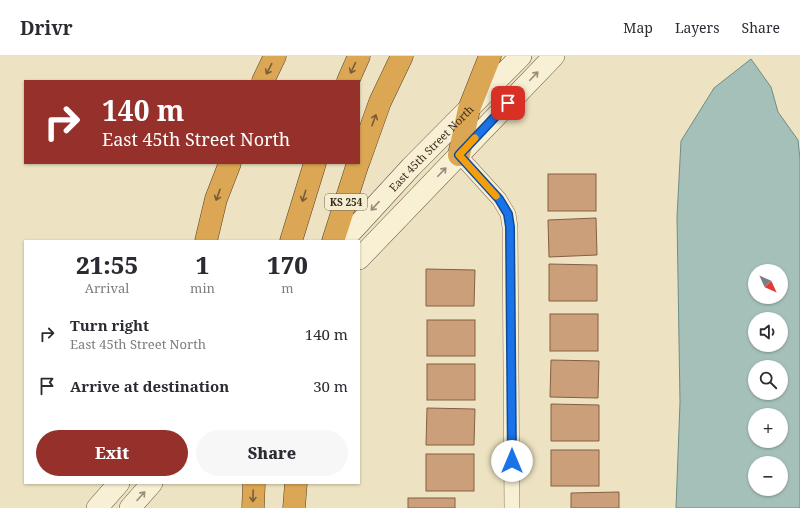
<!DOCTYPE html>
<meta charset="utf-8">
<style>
body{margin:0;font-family:"Noto Serif",serif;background:#f7f7f7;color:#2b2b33;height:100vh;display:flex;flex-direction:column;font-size:15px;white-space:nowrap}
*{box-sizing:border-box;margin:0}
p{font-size:13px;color:#7c7c81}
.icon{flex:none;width:22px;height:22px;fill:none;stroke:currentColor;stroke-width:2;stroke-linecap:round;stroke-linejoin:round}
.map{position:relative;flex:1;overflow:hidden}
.side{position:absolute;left:24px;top:184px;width:336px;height:244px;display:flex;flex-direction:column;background:#fff;border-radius:0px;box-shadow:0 1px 3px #0004}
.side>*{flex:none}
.hud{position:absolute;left:24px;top:24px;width:336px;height:84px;border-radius:0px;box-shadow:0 1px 3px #0004;background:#95302b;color:#fff;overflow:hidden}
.needle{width:26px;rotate:134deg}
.buttons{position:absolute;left:748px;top:208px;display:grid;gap:8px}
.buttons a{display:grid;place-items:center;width:40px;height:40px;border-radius:50%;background:#fff;box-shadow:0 1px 3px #0004;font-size:20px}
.pin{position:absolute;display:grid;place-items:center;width:34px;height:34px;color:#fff;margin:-17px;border-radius:8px;box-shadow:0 2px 6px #0006}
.me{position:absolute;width:44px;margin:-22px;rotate:0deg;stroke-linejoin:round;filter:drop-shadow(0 0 3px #0008)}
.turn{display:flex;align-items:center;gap:14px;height:84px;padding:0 12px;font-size:18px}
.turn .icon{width:52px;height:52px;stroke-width:2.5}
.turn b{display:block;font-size:28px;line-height:34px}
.eta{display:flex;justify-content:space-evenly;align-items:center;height:68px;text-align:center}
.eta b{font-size:24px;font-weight:800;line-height:28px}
.cta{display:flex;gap:8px;margin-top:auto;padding:8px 12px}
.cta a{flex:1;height:46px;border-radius:24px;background:#95302b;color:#fff;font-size:16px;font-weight:800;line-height:46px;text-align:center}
.cta a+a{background:#f7f7f7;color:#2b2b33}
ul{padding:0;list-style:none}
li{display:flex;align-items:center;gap:12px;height:52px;padding:0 12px}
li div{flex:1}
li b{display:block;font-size:15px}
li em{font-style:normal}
header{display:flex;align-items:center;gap:24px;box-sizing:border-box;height:56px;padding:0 20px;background:#fff;border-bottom:1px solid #e1e1e2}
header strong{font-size:19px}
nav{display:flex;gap:22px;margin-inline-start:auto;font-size:14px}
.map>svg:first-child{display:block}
.water{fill:#a5c0b9;stroke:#6c8e87;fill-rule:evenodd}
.building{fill:#cb9f79;stroke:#865f40}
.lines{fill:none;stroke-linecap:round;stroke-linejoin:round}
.street-casing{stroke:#87745a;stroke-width:16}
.secondary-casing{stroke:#69553d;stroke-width:22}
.highway-casing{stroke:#54422e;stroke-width:23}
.street{stroke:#f8f0d5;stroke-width:15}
.secondary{stroke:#f8f0d5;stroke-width:21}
.highway{stroke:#dca754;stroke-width:22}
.oneway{stroke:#795d34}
.oneway2{stroke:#988e7a}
.route-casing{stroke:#114b97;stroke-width:10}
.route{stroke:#1a73e8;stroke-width:7}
.slow{stroke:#f59e0b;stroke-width:7}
.labels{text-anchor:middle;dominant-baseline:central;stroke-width:3.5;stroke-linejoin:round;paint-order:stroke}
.shield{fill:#f5edd2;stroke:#706554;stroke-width:1}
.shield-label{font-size:10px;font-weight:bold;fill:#372b1e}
.street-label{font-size:11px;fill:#372b1e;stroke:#f5edd2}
</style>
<header>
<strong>Drivr</strong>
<nav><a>Map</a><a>Layers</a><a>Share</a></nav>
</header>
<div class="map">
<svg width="800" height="452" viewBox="0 0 800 452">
<rect width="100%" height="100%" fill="#ede3c2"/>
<path class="water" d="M751 3 771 31 778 56 798 84 800 103V452H676L680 346 677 161 681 85 714 32ZM755 215H781V241H755ZM755 263H781V289H755ZM755 311H781V337H755ZM755 359H781V385H755ZM755 407H781V433H755Z"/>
<g class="building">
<rect x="548" y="118" width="48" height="37"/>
<polygon points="596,162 597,199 549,201 548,164"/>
<polygon points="549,208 597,209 597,245 549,245"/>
<polygon points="426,213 475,214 474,250 426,250"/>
<rect x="550" y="258" width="48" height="37"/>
<rect x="427" y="264" width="48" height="36"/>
<polygon points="551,304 599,305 598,342 550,341"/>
<rect x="427" y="308" width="48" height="36"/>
<polygon points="551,348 599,349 599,385 551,385"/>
<polygon points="427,352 475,353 474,389 426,389"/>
<rect x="551" y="394" width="48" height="36"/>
<rect x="426" y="398" width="48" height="37"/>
<polygon points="619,436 619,452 571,452 571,437"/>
<rect x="408" y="442" width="47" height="10"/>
</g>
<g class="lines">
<g class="street-casing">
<polyline id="street" points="459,99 499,143 508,158 510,171 512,452"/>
</g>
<g class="secondary-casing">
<g id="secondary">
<path id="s1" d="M343 185 411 111 521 0"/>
<polyline points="359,203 554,0"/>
<polyline points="97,452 119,427"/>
<polyline points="130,452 152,427"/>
</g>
</g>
<g class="highway-casing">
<g id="highway">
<polyline points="263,25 275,0"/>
<polyline points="348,25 359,0"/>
<polyline points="459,99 469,53 490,0"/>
<polyline points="359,105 380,46 402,0"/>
<polyline points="206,185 216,143 230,107"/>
<polyline points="291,185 315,107"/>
<polyline points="333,185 358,107"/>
<polyline points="253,452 254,427"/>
<polyline points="294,452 296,427"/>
</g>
</g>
<use href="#street" class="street"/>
<use href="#secondary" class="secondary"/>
<use href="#highway" class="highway"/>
</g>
<defs><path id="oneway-shaft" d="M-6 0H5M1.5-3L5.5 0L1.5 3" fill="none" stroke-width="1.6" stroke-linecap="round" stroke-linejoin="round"/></defs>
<g class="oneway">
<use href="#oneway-shaft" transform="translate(353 12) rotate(115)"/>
<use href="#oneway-shaft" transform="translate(269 13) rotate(117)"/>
<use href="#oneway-shaft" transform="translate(374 64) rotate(-70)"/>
<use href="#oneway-shaft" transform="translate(218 139) rotate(110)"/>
<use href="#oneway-shaft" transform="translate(304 140) rotate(107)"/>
<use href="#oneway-shaft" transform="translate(253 440) rotate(92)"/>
</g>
<g class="oneway2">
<use href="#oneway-shaft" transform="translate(534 20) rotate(-46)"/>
<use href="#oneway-shaft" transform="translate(442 116) rotate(-46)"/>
<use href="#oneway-shaft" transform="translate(375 150) rotate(133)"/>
<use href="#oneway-shaft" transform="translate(141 440) rotate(-48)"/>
</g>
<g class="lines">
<g class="route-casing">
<polyline id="route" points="508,47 459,99 499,143 508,158 510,171 512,405"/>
</g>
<use href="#route" class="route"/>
<polyline class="slow" points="475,82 459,99 496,140"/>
</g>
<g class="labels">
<rect class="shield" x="325" y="138" width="42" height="16" rx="3"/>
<g class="shield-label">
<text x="346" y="146">KS 254</text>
</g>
<g class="street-label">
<text stroke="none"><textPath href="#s1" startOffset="128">East 45th Street North</textPath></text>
</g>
</g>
</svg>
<div class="buttons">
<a><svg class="needle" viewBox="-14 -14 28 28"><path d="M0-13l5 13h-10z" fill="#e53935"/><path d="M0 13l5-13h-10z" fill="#7c7c81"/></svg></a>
<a><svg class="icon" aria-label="sound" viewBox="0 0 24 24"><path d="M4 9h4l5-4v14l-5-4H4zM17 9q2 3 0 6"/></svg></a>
<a><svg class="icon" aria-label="search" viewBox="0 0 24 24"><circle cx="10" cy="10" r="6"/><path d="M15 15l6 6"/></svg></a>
<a>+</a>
<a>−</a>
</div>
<div class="pin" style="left:508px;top:47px;background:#d93025"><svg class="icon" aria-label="arrive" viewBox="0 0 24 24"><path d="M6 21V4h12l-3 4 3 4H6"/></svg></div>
<svg class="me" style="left:512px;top:405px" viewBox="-20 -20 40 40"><circle r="19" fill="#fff"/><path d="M0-13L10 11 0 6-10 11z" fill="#1a73e8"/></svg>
<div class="hud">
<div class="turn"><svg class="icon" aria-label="right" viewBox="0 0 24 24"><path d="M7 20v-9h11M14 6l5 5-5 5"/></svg><div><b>140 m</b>East 45th Street North</div></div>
</div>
<section class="side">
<div class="eta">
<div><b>21:55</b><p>Arrival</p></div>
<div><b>1</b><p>min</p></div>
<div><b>170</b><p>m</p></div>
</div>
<ul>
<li><svg class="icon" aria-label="right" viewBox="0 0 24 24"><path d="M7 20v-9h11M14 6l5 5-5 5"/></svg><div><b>Turn right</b><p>East 45th Street North</p></div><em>140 m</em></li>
<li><svg class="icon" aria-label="arrive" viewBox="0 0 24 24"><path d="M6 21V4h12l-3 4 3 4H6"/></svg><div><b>Arrive at destination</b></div><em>30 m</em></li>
</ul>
<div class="cta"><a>Exit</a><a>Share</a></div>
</section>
</div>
